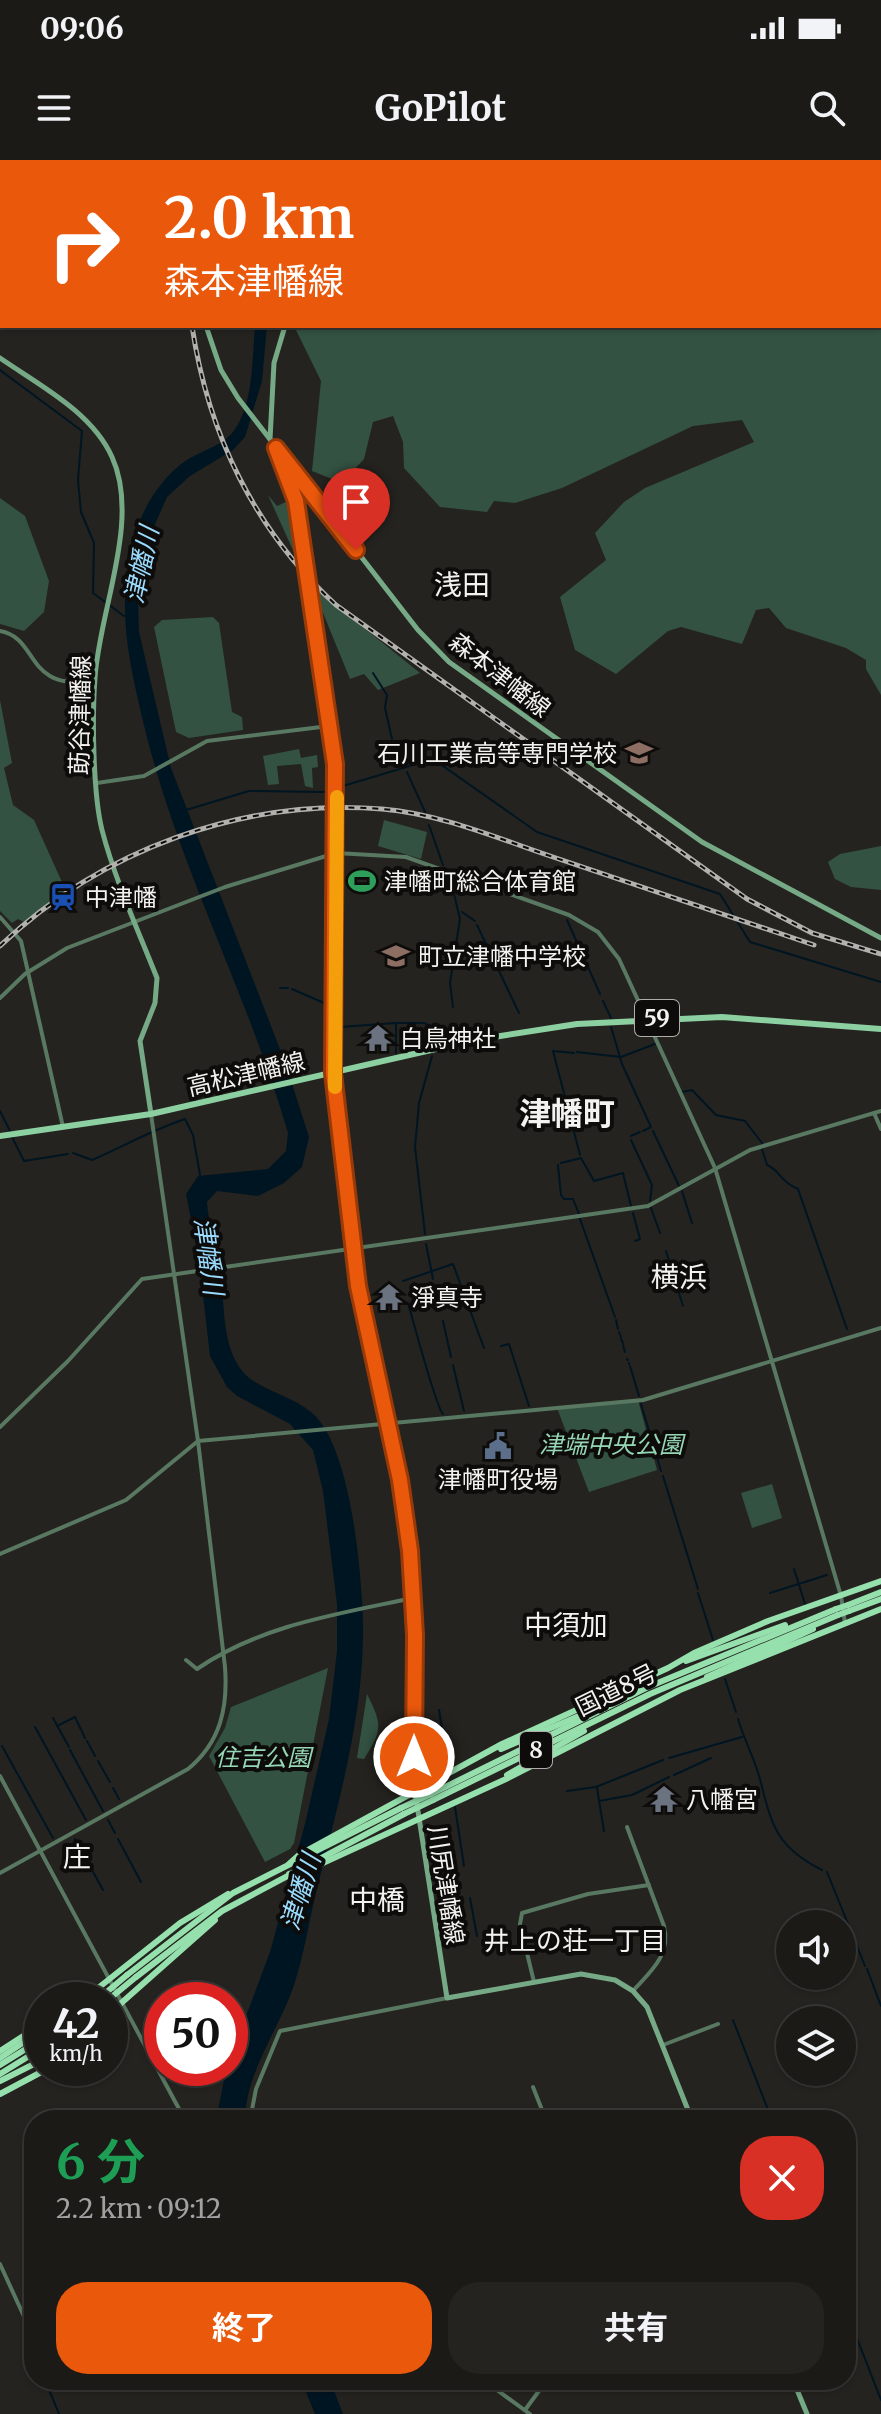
<!DOCTYPE html>
<html lang="ja">
<meta charset="utf-8">
<style>
body{margin:0;font-family:Merriweather,"Noto Sans JP",serif;background:#242320;color:#f1f3f6;height:100vh;display:flex;flex-direction:column;font-size:30px;white-space:nowrap}
*{box-sizing:border-box;margin:0}
p{font-size:26px;color:#a0a1a1}
.icon{flex:none;width:44px;height:44px;fill:none;stroke:currentColor;stroke-width:2;stroke-linecap:round;stroke-linejoin:round}
.map{position:relative;flex:1;overflow:hidden}
.sheet{position:absolute;left:24px;top:1950px;width:832px;height:280px;display:flex;flex-direction:column;background:#1b1a17;border-radius:32px;box-shadow:0 2px 6px #0004,0 0 0 2px #393836}
.sheet>*{flex:none}
.banner{position:absolute;left:0px;top:0px;width:882px;height:168px;box-shadow:0 2px 6px #0004,0 0 0 2px #393836;background:#ea580c;color:#fff;overflow:hidden}
.tools{position:absolute;left:776px;top:1750px;display:grid;gap:16px}
.tools a{display:grid;place-items:center;width:80px;height:80px;border-radius:50%;background:#1b1a17;box-shadow:0 2px 6px #0004,0 0 0 2px #393836;font-size:40px}
.speed{position:absolute;left:24px;top:1822px;display:flex;gap:16px;font-size:40px;font-weight:700;text-align:center}
.speed>*{display:grid;place-content:center;width:104px;height:104px;border-radius:50%;background:#1b1a17;box-shadow:0 2px 6px #0004,0 0 0 2px #393836;line-height:1}
.speed small{font-size:20px;font-weight:400}
.speed .limit{border:12px solid #d22;background:#fff;color:#111}
.pin{position:absolute;display:grid;place-items:center;width:68px;height:68px;color:#fff;margin:-82px -34px;border-radius:50% 50% 50% 0;rotate:-45deg;box-shadow:0 0 8px #0007}
.pin .icon{rotate:45deg}
.me{position:absolute;width:88px;margin:-44px;rotate:0deg;stroke-linejoin:round;filter:drop-shadow(0 0 6px #0008)}
.turn{display:flex;align-items:center;gap:28px;height:168px;padding:0 32px;font-size:36px}
.turn .icon{width:104px;height:104px;stroke-width:2.5}
.turn b{display:block;font-size:56px;line-height:68px}
.round{display:grid;place-items:center;flex:none;width:84px;height:84px;border-radius:32px;background:#242320}
.summary{display:flex;align-items:center;justify-content:space-between;height:136px;padding:0 32px}
h1{font-size:48px;font-weight:700;line-height:60px;color:#1e9e55}
.button{display:flex;gap:16px;margin-top:auto;padding:16px 32px}
.button a{flex:1;height:92px;border-radius:32px;background:#ea580c;color:#fff;font-size:32px;font-weight:700;line-height:92px;text-align:center}
.button a+a{background:#242320;color:#f1f3f6}
.status{display:flex;justify-content:space-between;align-items:center;height:56px;padding:0 40px;background:#1b1a17;direction:ltr}
.status svg{height:22px;fill:currentColor}
header{display:flex;justify-content:space-between;align-items:center;height:104px;padding:0 32px;background:#1b1a17;font-size:36px;font-weight:700}
.map>svg:first-child{display:block}
.green{fill:#335242}
.water{fill:#001522}
.lines{fill:none;stroke-linecap:round;stroke-linejoin:round}
.stream{stroke:#001522;stroke-width:2}
.river{stroke:#001522;stroke-width:8}
.tertiary{stroke:#597862;stroke-width:4}
.secondary{stroke:#76a985;stroke-width:5}
.primary{stroke:#8ccfa1;stroke-width:6}
.trunk{stroke:#96e0ae;stroke-width:6}
.rail-casing{stroke:#b2b1ae;stroke-width:5}
.rail{stroke:#0d0c0a;stroke-width:2;stroke-dasharray:6;stroke-linecap:butt}
.secondary-bridge{stroke:#76a985;stroke-width:5}
.trunk-bridge{stroke:#96e0ae;stroke-width:6}
.route-casing{stroke:#983908;stroke-width:20}
.route{stroke:#ea580c;stroke-width:14}
.slow{stroke:#f59e0b;stroke-width:14}
.labels{text-anchor:middle;dominant-baseline:central;stroke-width:8;stroke-linejoin:round;paint-order:stroke}
.shield{fill:#0d0c0a;stroke:#aeadaa;stroke-width:2}
.shield-label{font-size:22px;font-weight:bold;fill:#f3f2ef}
.street-label{font-size:24px;fill:#f3f2ef;stroke:#0d0c0a}
.poi-label{font-size:24px;fill:#f3f2ef;stroke:#0d0c0a;text-anchor:start}
.park-label{font-size:24px;font-style:italic;fill:#95d6b4;stroke:#0d0c0a}
.water-label{font-size:26px;font-style:italic;fill:#99dafd;stroke:#0d0c0a}
.neighbourhood-label{font-size:26px;fill:#f3f2ef;stroke:#0d0c0a}
.quarter-label{font-size:28px;fill:#f3f2ef;stroke:#0d0c0a}
.district-label{font-size:32px;font-weight:bold;fill:#f3f2ef;stroke:#0d0c0a}
</style>
<div class="status"><b>09:06</b><svg viewBox="0 0 49 12"><path d="M0 12V9h3v3zM5 12V6h3v6zM10 12V3h3v9zM15 12V0h3v12zM26 1h20v11H26zM47 4h2v5h-2z"/></svg></div>
<header><svg class="icon" aria-label="menu" viewBox="0 0 24 24"><path d="M4 6h16M4 12h16M4 18h16"/></svg>GoPilot<svg class="icon" aria-label="search" viewBox="0 0 24 24"><circle cx="10" cy="10" r="6"/><path d="M15 15l6 6"/></svg></header>
<div class="map">
<svg width="881" height="2254" viewBox="0 0 881 2254">
<rect width="100%" height="100%" fill="#24231f"/>
<g class="green">
<polygon points="881,10 881,535 866,509 866,500 846,488 786,468 769,448 756,450 742,484 681,467 668,471 616,514 575,490 560,437 606,400 595,373 624,342 645,328 754,282 742,260 693,266 562,328 515,343 494,341 487,352 440,347 404,308 403,282 393,256 373,262 364,299 342,323 312,311 321,221 294,166 880,166"/>
<polygon points="286,328 288,328 297,399 268,335 277,346 288,341"/>
<polygon points="0,338 25,356 49,421 44,452 24,471 0,464"/>
<polygon points="312,426 420,513 378,530 364,514 350,519"/>
<polygon points="213,457 219,463 232,552 242,557 243,570 189,578 176,572 154,467 162,460"/>
<polygon points="0,540 12,603 4,608 13,645 34,660 66,731 26,763 18,759 12,763 0,751"/>
<polygon points="299,589 301,598 317,595 318,607 312,608 313,628 305,626 301,604 277,606 279,624 268,625 263,596"/>
<polygon points="384,660 427,672 421,699 378,686"/>
<polygon points="881,686 881,730 851,727 835,719 828,702 840,694"/>
<polygon points="638,1240 657,1310 589,1332 557,1248"/>
<polygon points="772,1324 782,1358 752,1368 741,1333"/>
<polygon points="328,1508 294,1683 290,1689 265,1702 209,1596 225,1568 231,1547"/>
<path d="M367 1534C383 1566 382 1570 364 1599L357 1598Z"/>
</g>
<g class="water">
<path d="M255 166H267L262 221 245 277 233 290 190 316 167 337 149 378 138 437 139 472 171 608 285 902 309 977 302 1007 284 1023 258 1036 217 1031 207 1042C208 1062 215 1082 219 1101 226 1136 219 1183 243 1212 259 1230 292 1236 311 1252 348 1282 359 1392 362 1440 369 1537 341 1632 318 1725 309 1759 305 1792 294 1825 279 1870 246 1911 245 1960H216L226 1910 230 1908V1899L270 1792 305 1664 329 1559 337 1491V1444L323 1331 313 1290 290 1264 237 1236 227 1227 210 1196 199 1100 186 1034 198 1016 268 1009 286 991 288 973C247 831 175 701 142 557 128 496 118 453 131 390 137 357 158 319 187 300 201 291 223 285 233 272 254 245 252 198 255 166Z"/>
<polygon points="301,2220 330,2220 343,2254 315,2254"/>
</g>
<g class="lines">
<g class="stream">
<polyline points="0,210 82,271 78,320 81,352 94,383 93,433 124,456"/>
<polyline points="373,513 387,535 385,548 392,579"/>
<polyline points="393,587 405,607"/>
<polyline points="407,612 426,654"/>
<polyline points="186,650 249,631 323,632 433,599 537,672 720,734 750,782 881,822"/>
<polyline points="429,665 443,705"/>
<polyline points="450,717 460,759 450,823 453,847"/>
<polyline points="462,752 475,761"/>
<polyline points="567,760 600,834"/>
<polyline points="477,765 519,853"/>
<polyline points="280,828 288,828"/>
<polyline points="292,829 331,846"/>
<polyline points="603,841 611,858"/>
<polyline points="338,847 340,867 396,863 396,893"/>
<polyline points="396,863 424,863 459,879"/>
<polyline points="611,867 622,904 651,967 643,971"/>
<polyline points="433,885 436,870"/>
<polyline points="577,892 621,897 655,884"/>
<polyline points="574,893 553,891 580,995"/>
<polyline points="682,932 692,930 716,955 745,961 762,983"/>
<polyline points="0,951 10,971"/>
<polyline points="653,971 679,1026"/>
<polyline points="631,976 640,972"/>
<polyline points="12,977 24,1001 68,994"/>
<polyline points="631,980 652,1025 650,1041"/>
<path d="M762 989 767 1005C780 1010 779 1021 798 1029L847 1169"/>
<path d="M73 993 92 1000C124 986 152 970 185 959L193 975 200 1015"/>
<polyline points="561,1003 581,998 594,1021 623,1013 631,1046"/>
<polyline points="558,1005 561,1035 564,1039 573,1039 579,1054"/>
<polyline points="682,1031 692,1063"/>
<polyline points="651,1048 660,1073"/>
<polyline points="633,1053 640,1079 635,1081"/>
<polyline points="580,1059 615,1157"/>
<polyline points="425,1074 415,987 419,943 432,896"/>
<polyline points="426,1084 433,1119"/>
<polyline points="666,1091 683,1146"/>
<polyline points="403,1121 453,1104 484,1188"/>
<path d="M408 1143C413 1160 436 1247 443 1254"/>
<polyline points="616,1160 618,1169"/>
<polyline points="443,1161 451,1197"/>
<polyline points="619,1172 621,1177"/>
<polyline points="621,1179 623,1183"/>
<polyline points="623,1185 625,1192"/>
<polyline points="501,1186 509,1184 529,1246"/>
<polyline points="627,1199 628,1200"/>
<polyline points="629,1203 629,1204"/>
<polyline points="453,1205 464,1251"/>
<polyline points="630,1206 639,1236"/>
<polyline points="641,1244 661,1311"/>
<polyline points="663,1316 698,1429"/>
<polyline points="794,1409 805,1444"/>
<polyline points="698,1433 713,1480"/>
<polyline points="770,1433 827,1415"/>
<polyline points="725,1519 736,1552"/>
<polyline points="439,1550 449,1610"/>
<polyline points="53,1558 69,1587"/>
<path d="M738 1559C744 1580 756 1601 761 1623 772 1667 778 1688 822 1710"/>
<polyline points="57,1566 75,1557 85,1578"/>
<polyline points="35,1567 86,1660"/>
<polyline points="87,1581 95,1596"/>
<polyline points="2,1586 53,1678"/>
<polyline points="70,1590 103,1651"/>
<polyline points="669,1598 742,1577"/>
<polyline points="98,1601 110,1622"/>
<polyline points="674,1615 711,1598"/>
<polyline points="113,1628 119,1639"/>
<polyline points="597,1628 604,1671"/>
<polyline points="567,1631 596,1627 663,1600"/>
<polyline points="599,1641 632,1635 669,1617"/>
<polyline points="455,1647 464,1706"/>
<polyline points="108,1660 115,1673"/>
<polyline points="75,1679 103,1730"/>
<polyline points="118,1679 141,1722"/>
<polyline points="827,1712 865,1806"/>
<polyline points="470,1738 477,1776"/>
<polyline points="867,1809 881,1846"/>
<polyline points="733,1860 772,1960"/>
<polyline points="846,2150 881,2240"/>
<polyline points="26,2169 34,2191"/>
<polyline points="45,2220 59,2254"/>
</g>
<polyline class="river" points="475,2 478,0"/>
<g class="tertiary">
<polyline points="0,1 2,3"/>
<path d="M0 471C28 476 28 503 50 516 63 524 80 522 95 523"/>
<polyline points="97,623 144,616 207,581 329,566"/>
<polyline points="0,757 21,781 63,967"/>
<polyline points="0,838 25,814 67,788 225,727 336,693 406,697 569,755 598,772 619,799 715,1008 841,1436 845,1463"/>
<polyline points="874,953 881,969"/>
<polyline points="0,1267 68,1201 142,1119 648,1046 750,990 881,951"/>
<polyline points="0,1394 126,1340 198,1281 643,1240 881,1168"/>
<path d="M186 1500 197 1509C261 1465 338 1454 413 1438"/>
<polyline points="0,1616 185,1960"/>
<path d="M627 1667 664 1766C671 1795 651 1811 633 1831"/>
<path d="M0 1713 188 1609C221 1582 228 1547 225 1507L198 1281 151 954"/>
<polyline points="534,1822 520,1764 522,1753 588,1734 649,1725"/>
<polyline points="663,1885 718,1864"/>
<polyline points="533,1927 546,1960"/>
<polyline points="250,1960 256,1929 280,1871 447,1838"/>
<polyline points="0,2104 27,2163"/>
<polyline points="483,2220 530,2254"/>
<polyline points="525,2250 547,2220"/>
</g>
<g class="secondary">
<polyline points="188,0 188,2"/>
<polyline points="369,2 370,0"/>
<polyline points="206,166 221,210 238,238 418,470 449,502 702,682 881,778"/>
<path d="M0 198C39 225 92 252 112 297 141 360 99 451 95 518 92 557 93 634 102 670 115 720 138 770 157 818L155 843 140 881 151 954"/>
<polyline points="270,279 274,203 285,166"/>
<polyline points="280,297 293,328 299,361"/>
<polyline points="318,492 337,632 333,913 358,1126 405,1355 414,1450 415,1632 447,1838 581,1814 615,1820 633,1831 647,1847 692,1960"/>
<polyline points="793,2220 807,2254"/>
</g>
<polyline class="primary" points="0,976 151,954 475,880 577,864 722,857 881,869"/>
<g class="trunk">
<polyline points="848,1445 881,1432"/>
<polyline points="849,1451 881,1439"/>
<polyline points="686,1501 785,1465"/>
<polyline points="707,1517 813,1469"/>
<polyline points="501,1589 579,1556"/>
<polyline points="507,1615 584,1571"/>
<polyline points="431,1634 648,1527 836,1449"/>
<polyline points="433,1640 650,1534 838,1455"/>
<polyline points="289,1704 299,1695 502,1584 668,1508 694,1493 768,1461 881,1421"/>
<polyline points="289,1714 312,1708 506,1619 680,1530 881,1449"/>
<polyline points="127,1815 233,1733 401,1648"/>
<polyline points="136,1817 222,1751 404,1654"/>
<polyline points="83,1840 180,1763 228,1734"/>
<polyline points="110,1853 215,1760"/>
<polyline points="0,1891 42,1864"/>
<polyline points="0,1898 42,1870"/>
<polyline points="0,1905 42,1879"/>
<polyline points="0,1914 42,1888"/>
<polyline points="0,1921 42,1900"/>
<polyline points="0,1934 49,1908"/>
</g>
<g class="rail-casing">
<g id="rail">
<polyline points="173,0 173,2"/>
<path d="M192 166C208 274 255 371 336 445L747 739 812 773 881 794"/>
<path d="M0 786C101 690 242 638 382 649 442 654 499 679 556 698 642 727 728 756 814 785"/>
</g>
</g>
<use href="#rail" class="rail"/>
<polyline class="secondary-bridge" points="299,361 318,492"/>
<g class="trunk-bridge">
<polyline points="836,1449 848,1445"/>
<polyline points="838,1455 849,1451"/>
<polyline points="401,1648 431,1634"/>
<polyline points="404,1654 433,1640"/>
<polyline points="102,1836 127,1815"/>
<polyline points="108,1840 136,1817"/>
</g>
</g>
<g class="lines">
<g class="route-casing">
<polyline id="route" points="356,390 276,288 296,341 335,604 333,913 358,1126 400,1320 410,1391 415,1475 414,1597"/>
</g>
<use href="#route" class="route"/>
<polyline class="slow" points="335,927 337,637"/>
</g>
<defs>
<g id="school-bare" transform="scale(2.16)"><path d="M0-5L7-2L0 1L-7-2ZM-4 1L0 2.5L4 1V4Q0 6-4 4Z" fill="#8d6e63" stroke="#0d0c0a" stroke-width="2.5" paint-order="stroke"/></g>
<g id="stadium-bare" transform="scale(2.16)"><path d="M0-5a6.5 5 0 1 0 0 10a6.5 5 0 1 0 0-10ZM-3.5-1.8h7v3.6h-7Z" fill="#2e9e5b" stroke="#0d0c0a" stroke-width="2.5" paint-order="stroke"/></g>
<g id="station-bare" transform="scale(2.16)"><path d="M-3-6H3Q5-6 5-4V2Q5 4 3 4L4.5 6H3L1.5 4h-3L-3 6H-4.5L-3 4Q-5 4-5 2V-4Q-5-6-3-6ZM-3.5-4v3h7v-3ZM-3.5 1v1.5H-2V1ZM2 1v1.5H3.5V1Z" fill="#1a4fb4" stroke="#0d0c0a" stroke-width="2.5" paint-order="stroke"/></g>
<g id="temple-bare" transform="scale(2.16)"><path d="M0-6L5-2H3V0L6.5 2.5H4V6H1.5V3h-3V6H-4V2.5H-6.5L-3 0V-2H-5Z" fill="#6b7280" stroke="#0d0c0a" stroke-width="2.5" paint-order="stroke"/></g>
<g id="civic-bare" transform="scale(2.16)"><path d="M-.6-6.5H3V-4.5H.6V-3L4-1V1h2V6H-6V1h2V-1L-.6-3ZM-1.2 2.5V6h2.4V2.5Z" fill="#5c6f8a" stroke="#0d0c0a" stroke-width="2.5" paint-order="stroke"/></g>
</defs>
<g fill-rule="evenodd">
<use href="#school-bare" x="639" y="593"/>
<use href="#stadium-bare" x="362" y="721"/>
<use href="#station-bare" x="63" y="737"/>
<use href="#school-bare" x="396" y="796"/>
<use href="#temple-bare" x="378" y="878"/>
<use href="#temple-bare" x="389" y="1137"/>
<use href="#civic-bare" x="498" y="1286"/>
<use href="#temple-bare" x="664" y="1639"/>
</g>
<g class="labels">
<g class="shield">
<rect x="635" y="840" width="44" height="36" rx="6"/>
<rect x="520" y="1572" width="32" height="36" rx="6"/>
</g>
<g class="shield-label">
<text x="657" y="858">59</text>
<text x="536" y="1590">8</text>
</g>
<g class="street-label">
<text transform="translate(500 515) rotate(38)">森本津幡線</text>
<text transform="translate(80 555) rotate(-89)">莇谷津幡線</text>
<text transform="translate(246 914) rotate(-13)">高松津幡線</text>
<text transform="translate(616 1530) rotate(-26)">国道8号</text>
<text transform="translate(446 1725) rotate(81)">川尻津幡線</text>
</g>
<g class="poi-label">
<text x="617" y="593" text-anchor="end">石川工業高等専門学校</text>
<text x="384" y="721">津幡町総合体育館</text>
<text x="85" y="737">中津幡</text>
<text x="418" y="796">町立津幡中学校</text>
<text x="400" y="878">白鳥神社</text>
<text x="411" y="1137">淨真寺</text>
<text x="498" y="1319" text-anchor="middle">津幡町役場</text>
<text x="686" y="1639">八幡宮</text>
</g>
<g class="park-label">
<text x="611" y="1284">津端中央公園</text>
<text x="263" y="1597">住吉公園</text>
</g>
<g class="water-label">
<text transform="translate(141 405) rotate(-78)">津幡川</text>
<text transform="translate(209 1096) rotate(82)">津幡川</text>
<text transform="translate(300 1732) rotate(-73)">津幡川</text>
</g>
<g class="neighbourhood-label">
<text x="575" y="1780">井上の荘一丁目</text>
</g>
<g class="quarter-label">
<text x="462" y="425">浅田</text>
<text x="679" y="1117">横浜</text>
<text x="566" y="1465">中須加</text>
<text x="77" y="1697">庄</text>
<text x="377" y="1740">中橋</text>
</g>
<g class="district-label">
<text x="567" y="954">津幡町</text>
</g>
</g>
</svg>
<div class="tools">
<a><svg class="icon" aria-label="sound" viewBox="0 0 24 24"><path d="M4 9h4l5-4v14l-5-4H4zM17 9q2 3 0 6"/></svg></a>
<a><svg class="icon" aria-label="layers" viewBox="0 0 24 24"><path d="M12 4l9 5-9 5-9-5zM3 14l9 5 9-5"/></svg></a>
</div>
<div class="speed"><div>42<small>km/h</small></div><div class="limit">50</div></div>
<div class="pin" style="left:356px;top:390px;background:#d93025"><svg class="icon" aria-label="arrive" viewBox="0 0 24 24"><path d="M6 21V4h12l-3 4 3 4H6"/></svg></div>
<svg class="me" style="left:414px;top:1597px" viewBox="-20 -20 40 40"><circle r="17" fill="#ea580c" stroke="#fff" stroke-width="3"/><path d="M0-11L8 9 0 5-8 9z" fill="#fff"/></svg>
<div class="banner">
<div class="turn"><svg class="icon" aria-label="right" viewBox="0 0 24 24"><path d="M7 20v-9h11M14 6l5 5-5 5"/></svg><div><b>2.0 km</b>森本津幡線</div></div>
</div>
<section class="sheet">
<div class="summary"><div><h1>6 分</h1><p>2.2 km · 09:12</p></div><a class="round" style="background:#d93025;color:#fff"><svg class="icon" aria-label="close" viewBox="0 0 24 24"><path d="M6 6l12 12M18 6L6 18"/></svg></a></div>
<div class="button"><a>終了</a><a>共有</a></div>
</section>
</div>
